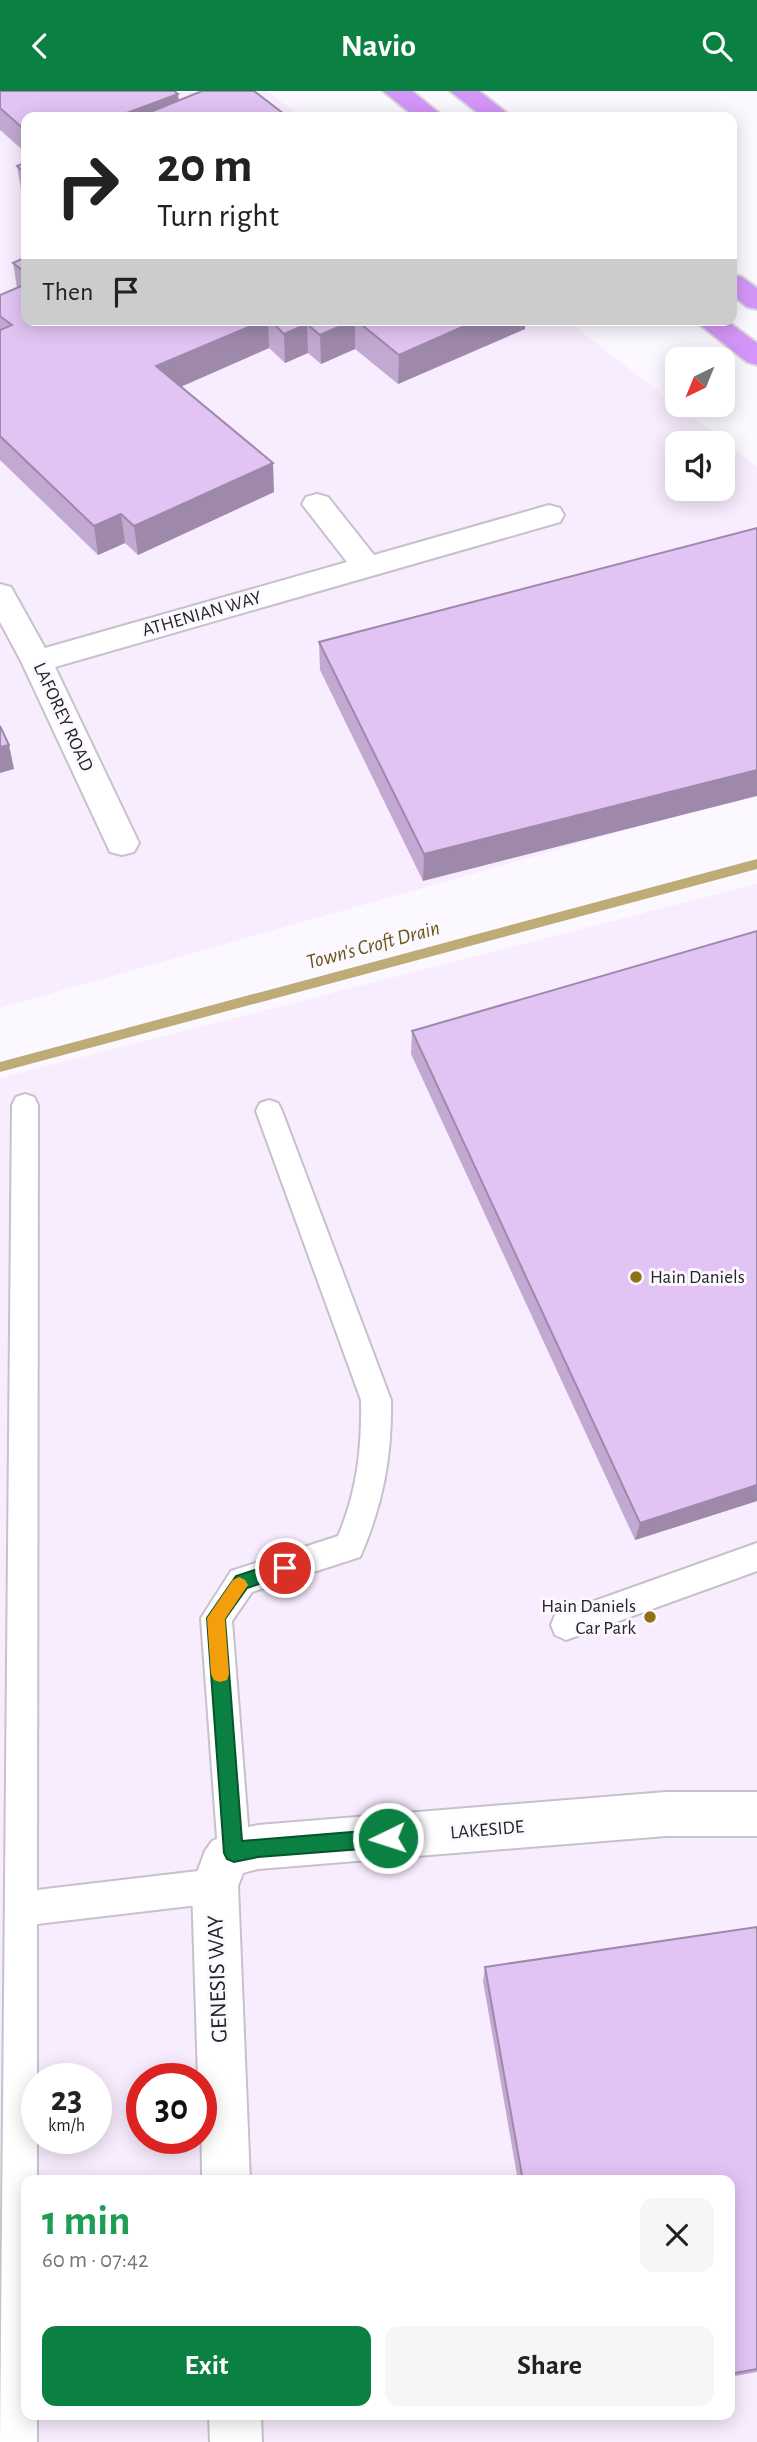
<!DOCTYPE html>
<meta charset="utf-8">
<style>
body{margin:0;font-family:"Alegreya Sans",sans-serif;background:#f6f6f6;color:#222;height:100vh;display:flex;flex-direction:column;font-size:26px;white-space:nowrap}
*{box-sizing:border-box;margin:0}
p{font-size:23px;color:#767676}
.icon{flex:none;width:38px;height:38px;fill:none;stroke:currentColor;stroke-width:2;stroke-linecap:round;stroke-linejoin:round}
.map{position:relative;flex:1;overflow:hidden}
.drawer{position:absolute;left:21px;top:2084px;width:714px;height:245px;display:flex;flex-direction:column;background:#fff;border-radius:14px;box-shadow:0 4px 18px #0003}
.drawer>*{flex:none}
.hud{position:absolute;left:21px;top:21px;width:716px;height:214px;border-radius:14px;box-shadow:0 4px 18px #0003;background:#fff;color:#222;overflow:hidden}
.needle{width:46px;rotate:223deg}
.tools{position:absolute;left:665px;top:256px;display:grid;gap:14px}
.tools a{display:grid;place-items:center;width:70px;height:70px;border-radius:14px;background:#fff;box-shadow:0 4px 18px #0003;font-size:35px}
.speed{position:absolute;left:21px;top:1972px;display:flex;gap:14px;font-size:35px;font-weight:700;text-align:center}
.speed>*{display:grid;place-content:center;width:91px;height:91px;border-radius:50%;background:#fff;box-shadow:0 4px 18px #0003;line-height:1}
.speed small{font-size:18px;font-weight:400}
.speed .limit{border:10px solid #d22;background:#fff;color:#111}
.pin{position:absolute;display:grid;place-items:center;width:60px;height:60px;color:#fff;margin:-30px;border:4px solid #fff;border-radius:50%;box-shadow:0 2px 7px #0007}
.me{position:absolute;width:77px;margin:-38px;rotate:266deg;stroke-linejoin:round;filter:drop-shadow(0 0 5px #0008)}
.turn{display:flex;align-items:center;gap:24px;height:147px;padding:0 21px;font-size:32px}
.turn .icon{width:91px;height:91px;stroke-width:2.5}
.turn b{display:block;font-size:49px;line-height:60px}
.then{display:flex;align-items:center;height:66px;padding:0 21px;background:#0003;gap:14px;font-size:26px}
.round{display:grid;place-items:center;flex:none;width:74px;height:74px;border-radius:14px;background:#f6f6f6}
.head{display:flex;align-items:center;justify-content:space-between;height:119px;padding:0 21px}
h1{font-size:42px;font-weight:700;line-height:52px;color:#1e9e55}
.cta{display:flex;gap:14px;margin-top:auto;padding:14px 21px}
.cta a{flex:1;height:80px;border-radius:14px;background:#0b8043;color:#fff;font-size:28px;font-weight:700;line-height:80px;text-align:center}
.cta a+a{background:#f6f6f6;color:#222}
header{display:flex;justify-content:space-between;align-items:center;height:91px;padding:0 21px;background:#0b8043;color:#fff;font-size:32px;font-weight:700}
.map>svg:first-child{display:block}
.built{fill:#f8edff;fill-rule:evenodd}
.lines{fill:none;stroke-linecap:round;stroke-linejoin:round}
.stream{fill:#beab76;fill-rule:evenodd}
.lane-casing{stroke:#c7c1cb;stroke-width:4}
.street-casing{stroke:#c7c1cb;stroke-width:4}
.highway-casing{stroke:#d8d8d8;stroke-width:4}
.lane{fill:#fff;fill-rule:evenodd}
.street{fill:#fff;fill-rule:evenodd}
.highway{fill:#d495f8;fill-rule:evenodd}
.wall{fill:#c2a9d2}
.shaded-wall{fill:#9e89ab}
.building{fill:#e2c4f4;stroke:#9e89ab;stroke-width:2}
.route{fill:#0b8043;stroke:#07532c;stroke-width:2}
.slow{fill:#f59e0b}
.poi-dot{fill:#8d7216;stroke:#fcf8ff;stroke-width:2.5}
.labels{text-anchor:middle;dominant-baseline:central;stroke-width:6;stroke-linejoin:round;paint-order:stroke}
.street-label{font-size:19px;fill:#262428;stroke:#fcf8ff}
.poi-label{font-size:19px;fill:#262428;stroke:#fcf8ff;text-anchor:start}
.water-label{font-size:21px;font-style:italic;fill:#685415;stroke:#fcf8ff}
.near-street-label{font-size:23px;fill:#262428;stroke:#fcf8ff}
</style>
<header><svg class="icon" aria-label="back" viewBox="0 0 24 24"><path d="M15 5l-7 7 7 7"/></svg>Navio<svg class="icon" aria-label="search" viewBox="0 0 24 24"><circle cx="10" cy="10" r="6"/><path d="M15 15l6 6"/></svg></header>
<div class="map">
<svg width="757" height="2351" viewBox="0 0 757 2351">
<rect width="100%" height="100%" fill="#fcf8ff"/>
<g class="built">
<path d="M0 0H267L301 26H26V229H566L757 376V702L0 917ZM677 352H723V397H677Z"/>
<path d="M757 793V2351H0V987ZM37 1988H96V2048H37ZM142 1988H201V2048H142ZM26 2090H730V2324H26Z"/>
</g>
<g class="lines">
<polygon class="stream" points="757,768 757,778 0,981 0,971"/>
<g class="lane-casing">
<g id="lane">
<polygon points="25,1003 34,1006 38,1014 37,1799 215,1778 227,1783 232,1795 227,1807 215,1812 37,1833 37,2090 26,2090 26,2324 37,2324 37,2351 0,2351 12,1014 16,1006"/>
<path d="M269 1009 278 1012 282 1020 391 1309C392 1365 383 1414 360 1466L252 1501 232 1530 250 1761 246 1773 234 1777 222 1773 218 1761 201 1527 231 1480 338 1445C357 1401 362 1357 361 1309L256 1020 260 1012Z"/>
<polygon points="757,1452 757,1480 566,1549 555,1544 551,1534 555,1524"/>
</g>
</g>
<g class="street-casing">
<g id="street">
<polygon points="317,403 328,406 374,464 549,414 560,417 564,424 560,431 55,576 139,752 134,761 122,764 110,761 21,570 0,531 0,493 11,496 45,557 347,471 302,413 306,406"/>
<polygon points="666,1701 757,1701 757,1745 666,1745 258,1778 243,1782 238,1795 250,2090 202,2090 201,1988 198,1988 192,1795 205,1760 212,1750 239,1738 258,1734"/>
<polygon points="209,2324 261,2324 262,2351 210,2351"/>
</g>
</g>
<g class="highway-casing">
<g id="highway">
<polygon points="383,0 412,0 444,26 415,26"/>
<polygon points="450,0 479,0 512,26 483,26"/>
<polygon points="732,184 742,186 757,197 757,218 747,216 732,204"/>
<polygon points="694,229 726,229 757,252 757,274 747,271"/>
</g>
</g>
<use href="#lane" class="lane"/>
<use href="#street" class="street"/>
<use href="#highway" class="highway"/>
</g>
<g class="wall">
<polygon points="0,0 178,3 179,10 288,26 26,26 26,62 0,39"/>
<polygon points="26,71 26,109 22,104 17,75"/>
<polygon points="26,166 26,229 525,229 525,238 398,293 355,258 321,273 308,262 285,272 269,257 181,296 274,401 138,464 125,452 98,464 0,369 0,204 17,197 13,172"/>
<polygon points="757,437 423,790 320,579 319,551"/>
<polygon points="412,940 757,1410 635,1449 411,963"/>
<polygon points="757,1836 757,2281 730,2286 730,2090 518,2090 483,1890 485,1876"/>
</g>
<g class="shaded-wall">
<polygon points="178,3 180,26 116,26"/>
<polygon points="265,229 268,229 269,257 159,305 156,275"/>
<polygon points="354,229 355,229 355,258 321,273 320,244"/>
<polygon points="478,229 525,229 525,238 398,293 399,264"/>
<polygon points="307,233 308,262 285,272 284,243"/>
<polygon points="273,372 274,401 138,464 134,435"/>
<polygon points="121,423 125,452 98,464 94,435"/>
<polygon points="9,654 14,678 0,682 0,656"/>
<polygon points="757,679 757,705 423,790 424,763"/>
<polygon points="757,1394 757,1410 635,1449 640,1432"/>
</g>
<g class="building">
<polygon points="0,0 174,0 178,3 116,26 26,26 26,40 0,17"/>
<polygon points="202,0 254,0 288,26 138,26"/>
<polygon points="26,71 26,83 17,75"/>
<polygon points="26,166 26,182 13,172"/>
<polygon points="26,193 26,229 265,229 156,275 273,372 134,435 121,423 94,435 0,345 0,239 12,234 0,225 0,204"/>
<polygon points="270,229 354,229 320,244 307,233 284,243"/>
<polygon points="356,229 478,229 399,264"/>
<polygon points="757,437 757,679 424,763 319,551"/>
<polygon points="0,635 9,654 0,656"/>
<polygon points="757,840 757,1394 640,1432 412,940"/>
<polygon points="757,1836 757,2278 730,2283 730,2090 523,2090 485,1876"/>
</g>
<polygon class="route" points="285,1469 291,1471 293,1477 291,1482 247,1497 225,1528 242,1750 388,1738 394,1740 397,1747 394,1754 388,1756 258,1766 234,1771 227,1768 224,1762 207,1527 236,1485"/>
<polygon class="slow" points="239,1486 245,1489 248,1494 225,1528 229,1583 227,1589 220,1591 214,1589 211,1583 207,1527 233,1489"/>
<g class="poi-dot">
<circle cx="636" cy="1186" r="7"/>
<circle cx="650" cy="1526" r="7"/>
</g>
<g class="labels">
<g class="street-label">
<text transform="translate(202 523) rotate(-16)">ATHENIAN WAY</text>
<text transform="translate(63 626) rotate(65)">LAFOREY ROAD</text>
<text transform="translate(487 1739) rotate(-5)">LAKESIDE</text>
</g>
<g class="poi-label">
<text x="650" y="1186">Hain Daniels</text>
<text x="636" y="1515" text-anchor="end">Hain Daniels<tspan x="636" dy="22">Car Park</tspan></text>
</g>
<g class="water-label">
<text transform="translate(373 854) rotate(-15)">Town's Croft Drain</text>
</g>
<g class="near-street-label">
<text transform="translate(218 1888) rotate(-92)">GENESIS WAY</text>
</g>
</g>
</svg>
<div class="tools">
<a><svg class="needle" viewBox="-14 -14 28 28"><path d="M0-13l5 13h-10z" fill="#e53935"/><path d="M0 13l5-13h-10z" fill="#767676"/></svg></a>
<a><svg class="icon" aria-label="sound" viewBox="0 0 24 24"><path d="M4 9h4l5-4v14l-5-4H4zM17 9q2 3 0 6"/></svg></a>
</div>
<div class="speed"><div>23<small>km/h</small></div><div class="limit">30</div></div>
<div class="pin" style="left:285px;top:1477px;background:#d93025"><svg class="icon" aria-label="arrive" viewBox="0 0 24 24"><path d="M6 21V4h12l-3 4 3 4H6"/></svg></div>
<svg class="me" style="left:388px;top:1747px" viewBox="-20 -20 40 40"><circle r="17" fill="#0b8043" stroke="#fff" stroke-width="3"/><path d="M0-11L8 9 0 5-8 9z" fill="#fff"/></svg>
<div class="hud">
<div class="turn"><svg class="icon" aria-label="right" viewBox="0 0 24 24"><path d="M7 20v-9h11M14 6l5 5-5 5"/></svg><div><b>20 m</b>Turn right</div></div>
<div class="then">Then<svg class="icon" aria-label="arrive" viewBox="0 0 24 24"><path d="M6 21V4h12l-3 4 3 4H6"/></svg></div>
</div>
<section class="drawer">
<div class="head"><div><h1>1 min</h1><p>60 m · 07:42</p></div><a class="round"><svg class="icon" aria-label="close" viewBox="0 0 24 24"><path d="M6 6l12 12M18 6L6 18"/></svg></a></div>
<div class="cta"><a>Exit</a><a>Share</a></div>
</section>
</div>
